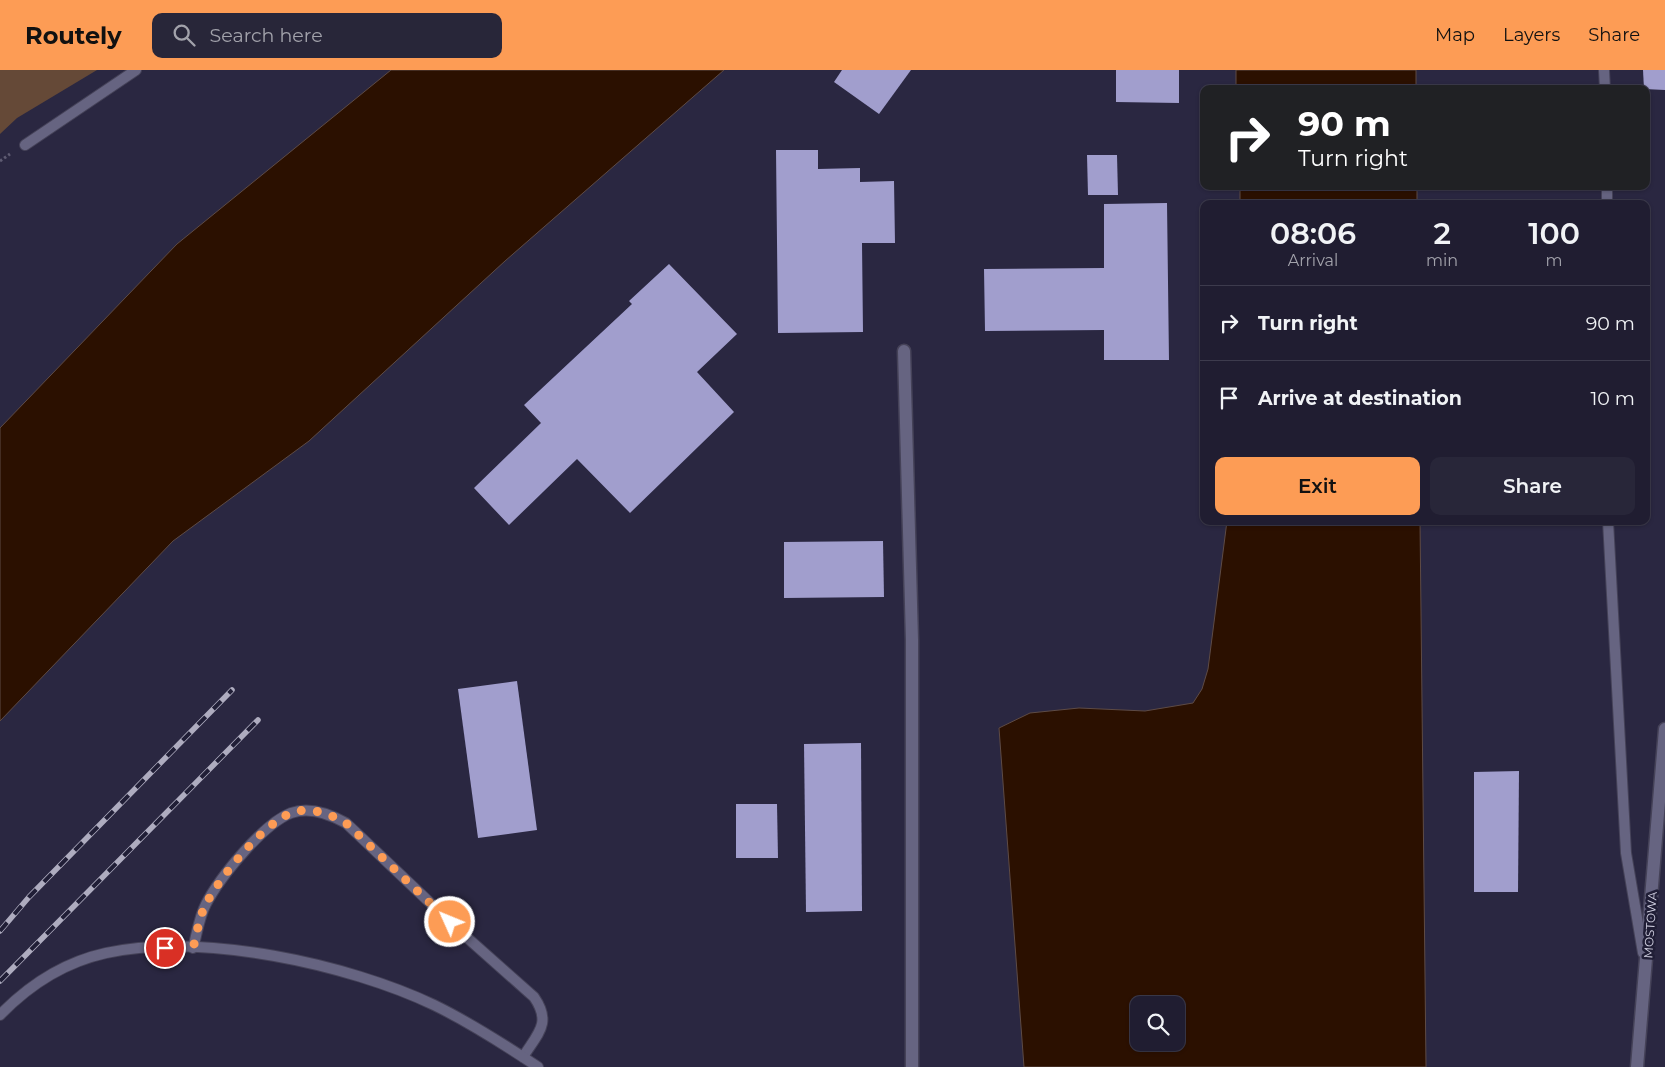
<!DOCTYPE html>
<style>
body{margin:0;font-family:Montserrat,sans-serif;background:#282639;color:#f1f3f6;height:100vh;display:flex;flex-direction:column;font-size:19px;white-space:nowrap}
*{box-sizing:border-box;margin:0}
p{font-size:16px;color:#a2a2ab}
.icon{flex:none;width:28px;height:28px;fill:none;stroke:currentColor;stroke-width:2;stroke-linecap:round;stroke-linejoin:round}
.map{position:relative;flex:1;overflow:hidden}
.side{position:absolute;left:1200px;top:130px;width:450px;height:325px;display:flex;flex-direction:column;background:#201d31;border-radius:10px;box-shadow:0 1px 4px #0004,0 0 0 1px #3d3b4d}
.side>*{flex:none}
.top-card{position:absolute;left:1200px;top:15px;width:450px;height:105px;border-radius:10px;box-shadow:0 1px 4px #0004,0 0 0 1px #3d3b4d;background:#202124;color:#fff;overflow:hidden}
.tools{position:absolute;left:1130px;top:926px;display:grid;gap:10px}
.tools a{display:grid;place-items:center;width:55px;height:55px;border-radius:10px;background:#201d31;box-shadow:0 1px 4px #0004,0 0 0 1px #3d3b4d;font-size:25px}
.pin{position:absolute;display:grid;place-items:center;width:42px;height:42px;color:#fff;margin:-21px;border:2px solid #fff;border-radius:50%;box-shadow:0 1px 5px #0007}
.me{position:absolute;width:55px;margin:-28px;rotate:314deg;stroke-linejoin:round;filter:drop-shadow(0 0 4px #0008)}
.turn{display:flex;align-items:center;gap:18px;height:105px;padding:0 15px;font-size:22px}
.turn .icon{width:65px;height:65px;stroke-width:2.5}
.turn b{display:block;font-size:35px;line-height:42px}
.eta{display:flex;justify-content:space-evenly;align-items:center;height:85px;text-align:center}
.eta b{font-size:30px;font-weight:600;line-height:35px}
.button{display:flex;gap:10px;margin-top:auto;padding:10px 15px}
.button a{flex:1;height:58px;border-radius:10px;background:#fd9c55;color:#111;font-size:20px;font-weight:600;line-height:58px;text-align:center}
.button a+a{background:#282639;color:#f1f3f6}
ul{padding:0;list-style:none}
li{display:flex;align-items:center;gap:15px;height:75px;padding:0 15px;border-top:1px solid #3d3b4d}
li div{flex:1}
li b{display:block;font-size:19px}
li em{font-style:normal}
header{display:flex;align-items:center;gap:30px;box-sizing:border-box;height:70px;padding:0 25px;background:#fd9c55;color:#111}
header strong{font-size:24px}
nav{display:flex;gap:28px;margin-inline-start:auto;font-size:18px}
.search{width:350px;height:45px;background:#282639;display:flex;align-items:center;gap:12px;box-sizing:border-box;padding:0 18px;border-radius:10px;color:#a2a2ab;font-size:19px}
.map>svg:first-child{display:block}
.green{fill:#654937}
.water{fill:#2b1000;stroke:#5e4b45;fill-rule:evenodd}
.building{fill:#a19ecd}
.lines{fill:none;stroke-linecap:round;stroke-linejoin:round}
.lane-casing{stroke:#454258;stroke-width:12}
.street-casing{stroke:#454258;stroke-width:15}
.path{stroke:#5e5b72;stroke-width:3;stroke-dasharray:2.5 2.5;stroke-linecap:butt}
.lane{stroke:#666481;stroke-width:10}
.street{stroke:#666481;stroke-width:12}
.rail-casing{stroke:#aeacbf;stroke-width:5.5}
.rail{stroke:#201e36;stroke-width:4;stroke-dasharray:11;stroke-linecap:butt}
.route{stroke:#fd9c55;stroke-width:9;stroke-dasharray:0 16.2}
.labels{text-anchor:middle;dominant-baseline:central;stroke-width:5;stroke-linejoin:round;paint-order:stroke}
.street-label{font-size:12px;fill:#d5d4e5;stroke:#201e36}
</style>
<header>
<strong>Routely</strong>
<div class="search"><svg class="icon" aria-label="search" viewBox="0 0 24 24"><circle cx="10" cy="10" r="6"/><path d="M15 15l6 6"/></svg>Search here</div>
<nav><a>Map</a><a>Layers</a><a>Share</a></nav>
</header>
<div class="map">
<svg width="1665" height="997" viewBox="0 0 1665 997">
<rect width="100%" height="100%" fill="#2a2741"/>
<polygon class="green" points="0,0 97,0 17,48 0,64"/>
<g class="water">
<polygon points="391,0 724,0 505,191 309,371 173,471 0,651 0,358 177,174"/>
<rect x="1236" y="0" width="180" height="19"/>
<rect x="1240" y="116" width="177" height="18"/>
<path d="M1227 451H1420L1426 997H1024L999 658 1030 643 1079 638 1145 641 1193 633 1202 619 1208 599ZM1139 935H1176V972H1139Z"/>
</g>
<g class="building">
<polygon points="842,0 911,0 879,44 834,12"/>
<polygon points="1116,0 1179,0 1179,33 1116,32"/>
<polygon points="1643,0 1665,0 1665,20 1644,19"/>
<polygon points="776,80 818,80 818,99 860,98 860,112 894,111 895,173 862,173 863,262 778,263"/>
<polygon points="1087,85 1117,85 1118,125 1088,125"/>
<polygon points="1167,133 1169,290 1104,290 1104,260 985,261 984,199 1104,198 1104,134"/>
<polygon points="669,194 737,264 697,302 734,342 630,443 577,389 509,455 474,418 541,353 524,335 632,234 629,231"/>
<polygon points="883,471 884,527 784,528 784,472"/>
<polygon points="517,611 537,760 478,768 458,619"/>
<polygon points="861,673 862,841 806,842 804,674"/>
<polygon points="1519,701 1518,822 1474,822 1474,702"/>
<polygon points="736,734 777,734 778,788 736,788"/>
</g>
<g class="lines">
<g class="lane-casing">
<g id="lane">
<polyline points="1604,0 1605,19"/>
<polyline points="25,75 136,0"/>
<polyline points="1607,116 1607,134"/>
<polyline points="1608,451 1626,783 1643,883"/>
<path d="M193 878C197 864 199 847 206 834 220 807 263 754 291 743 310 736 330 744 346 753L463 864 534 927C552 953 538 963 523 987"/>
<path d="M0 945C29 915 65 892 106 883 201 862 348 894 434 935 471 953 505 975 538 997"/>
</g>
</g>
<g class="street-casing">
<g id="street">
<polyline points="904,281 912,570 912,997"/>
<polyline points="1637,997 1665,659"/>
</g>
</g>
<polyline class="path" points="0,91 10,84"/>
<use href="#lane" class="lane"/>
<use href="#street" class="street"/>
<g class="rail-casing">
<g id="rail">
<polyline points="0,861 29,827 232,620"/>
<polyline points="0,911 258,650"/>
</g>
</g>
<use href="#rail" class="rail"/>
</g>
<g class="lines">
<path class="route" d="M165 878H193C197 864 199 847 206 834 220 807 263 754 291 743 310 736 330 744 346 753L450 852"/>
</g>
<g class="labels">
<g class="street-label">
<text transform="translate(1650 855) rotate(-86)">MOSTOWA</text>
</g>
</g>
</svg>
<div class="tools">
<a><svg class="icon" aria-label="search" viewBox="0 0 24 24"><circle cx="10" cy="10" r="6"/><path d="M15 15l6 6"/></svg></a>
</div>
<div class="pin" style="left:165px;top:878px;background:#d93025"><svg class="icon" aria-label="arrive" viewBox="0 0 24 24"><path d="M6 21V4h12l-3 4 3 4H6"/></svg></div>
<svg class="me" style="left:450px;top:852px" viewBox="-20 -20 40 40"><circle r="17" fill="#fd9c55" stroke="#fff" stroke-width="3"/><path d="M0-11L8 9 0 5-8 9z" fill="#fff"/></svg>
<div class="top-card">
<div class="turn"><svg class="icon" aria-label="right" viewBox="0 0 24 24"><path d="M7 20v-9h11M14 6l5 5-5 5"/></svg><div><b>90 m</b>Turn right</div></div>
</div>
<section class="side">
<div class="eta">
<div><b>08:06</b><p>Arrival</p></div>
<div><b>2</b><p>min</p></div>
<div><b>100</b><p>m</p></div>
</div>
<ul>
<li><svg class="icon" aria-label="right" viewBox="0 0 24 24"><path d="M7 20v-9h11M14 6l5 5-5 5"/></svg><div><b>Turn right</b></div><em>90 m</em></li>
<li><svg class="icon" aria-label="arrive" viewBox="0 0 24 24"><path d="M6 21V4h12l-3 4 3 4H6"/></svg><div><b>Arrive at destination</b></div><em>10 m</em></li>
</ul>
<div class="button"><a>Exit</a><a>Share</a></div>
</section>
</div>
